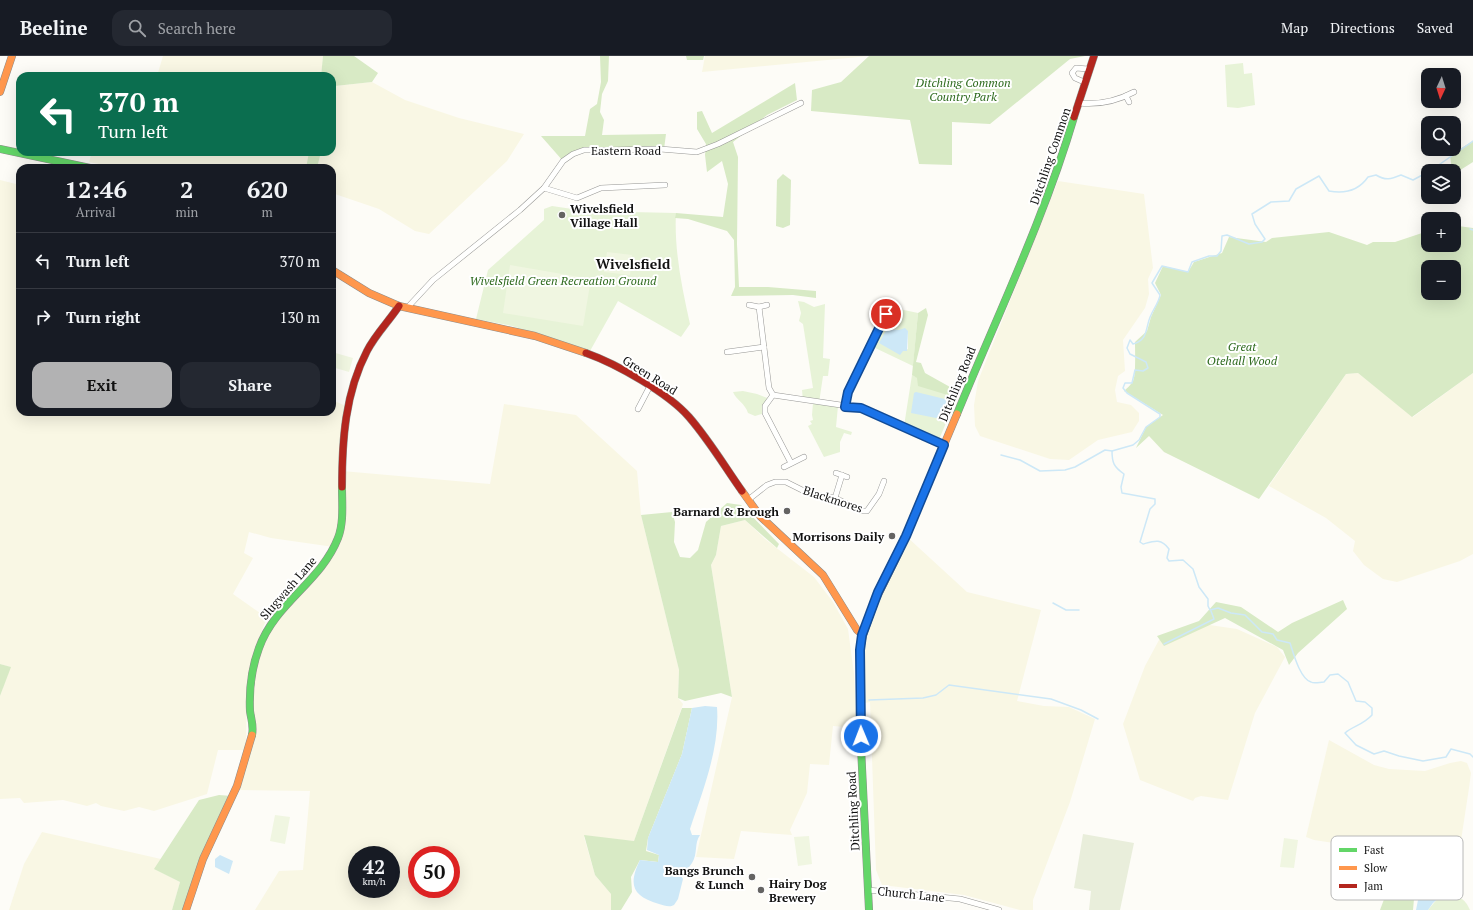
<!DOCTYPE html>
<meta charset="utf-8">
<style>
body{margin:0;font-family:"PT Serif",serif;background:#242831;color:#f1f3f6;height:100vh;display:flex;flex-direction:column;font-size:15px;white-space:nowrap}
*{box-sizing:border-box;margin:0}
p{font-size:13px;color:#9ea1a6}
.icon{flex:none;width:22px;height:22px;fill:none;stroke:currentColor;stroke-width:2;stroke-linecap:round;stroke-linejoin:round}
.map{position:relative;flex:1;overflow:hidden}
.side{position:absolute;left:16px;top:108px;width:320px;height:252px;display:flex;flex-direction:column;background:#171b24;border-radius:12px;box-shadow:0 4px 16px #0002}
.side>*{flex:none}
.guide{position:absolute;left:16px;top:16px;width:320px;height:84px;border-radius:12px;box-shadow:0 4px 16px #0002;background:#0b6e4f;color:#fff;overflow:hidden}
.needle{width:26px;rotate:184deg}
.controls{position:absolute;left:1421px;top:12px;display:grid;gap:8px}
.controls a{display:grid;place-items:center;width:40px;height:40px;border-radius:8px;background:#171b24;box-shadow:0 4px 16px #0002;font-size:20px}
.speed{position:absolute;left:348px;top:790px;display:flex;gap:8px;font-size:20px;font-weight:700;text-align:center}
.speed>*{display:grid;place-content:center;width:52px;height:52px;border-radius:50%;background:#171b24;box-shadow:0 4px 16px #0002;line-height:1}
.speed small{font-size:10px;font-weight:400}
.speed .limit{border:6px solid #d22;background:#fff;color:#111}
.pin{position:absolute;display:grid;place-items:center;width:34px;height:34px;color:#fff;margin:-17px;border:2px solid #fff;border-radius:50%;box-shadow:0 1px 4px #0007}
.me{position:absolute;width:44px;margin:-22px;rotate:359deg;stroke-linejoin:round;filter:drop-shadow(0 0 3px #0008)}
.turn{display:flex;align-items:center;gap:14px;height:84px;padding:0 16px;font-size:18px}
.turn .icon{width:52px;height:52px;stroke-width:2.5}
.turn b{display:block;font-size:28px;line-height:34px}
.eta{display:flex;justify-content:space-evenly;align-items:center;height:68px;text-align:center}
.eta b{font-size:24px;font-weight:700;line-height:28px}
.primary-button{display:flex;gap:8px;margin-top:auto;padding:8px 16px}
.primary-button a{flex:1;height:46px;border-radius:12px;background:#b2b2b3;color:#111;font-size:16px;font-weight:700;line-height:46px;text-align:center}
.primary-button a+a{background:#242831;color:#f1f3f6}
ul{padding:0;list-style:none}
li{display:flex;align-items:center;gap:12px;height:56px;padding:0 16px;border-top:1px solid #363941}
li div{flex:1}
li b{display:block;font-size:15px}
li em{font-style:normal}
header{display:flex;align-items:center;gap:24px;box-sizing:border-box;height:56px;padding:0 20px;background:#171b24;border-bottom:1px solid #363941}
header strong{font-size:19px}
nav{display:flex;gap:22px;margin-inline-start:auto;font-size:14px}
.search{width:280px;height:36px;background:#242831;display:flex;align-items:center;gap:10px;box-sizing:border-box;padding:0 14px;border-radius:12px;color:#9ea1a6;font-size:15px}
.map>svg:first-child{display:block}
.farmland{fill:#f9f7e4;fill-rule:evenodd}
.green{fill:#e7f3d7;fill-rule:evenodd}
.forest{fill:#d8eac5;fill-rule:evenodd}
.cemetery{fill:#e9eedb}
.pitch{fill:#f0f6e1}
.water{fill:#cde8f7}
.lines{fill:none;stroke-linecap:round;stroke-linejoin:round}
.stream{stroke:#cde8f7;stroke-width:1.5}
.street-casing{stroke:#979795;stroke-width:6}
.fast-casing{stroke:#8e8d8b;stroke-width:8}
.slow-casing{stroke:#8e8d8b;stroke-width:8}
.jam-casing{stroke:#8e8d8b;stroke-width:8}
.street{stroke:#fffffe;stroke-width:5}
.fast{stroke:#63d668;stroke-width:7}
.slow{stroke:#ff974d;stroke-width:7}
.jam{stroke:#b3261e;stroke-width:7}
.route-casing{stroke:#114b97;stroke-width:10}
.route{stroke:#1a73e8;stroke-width:7}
.poi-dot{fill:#646362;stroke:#fff;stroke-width:1.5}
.labels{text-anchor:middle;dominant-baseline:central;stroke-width:4;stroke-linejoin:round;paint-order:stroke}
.park-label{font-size:12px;font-style:italic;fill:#2f6b1f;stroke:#fff}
.street-label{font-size:12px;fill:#111;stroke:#fff}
.poi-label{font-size:12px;font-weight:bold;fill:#111;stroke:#fff;text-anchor:end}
.quarter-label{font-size:14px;font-weight:bold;fill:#111;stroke:#fff}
.key{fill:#fff;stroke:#b8b8b8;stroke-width:1}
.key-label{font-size:11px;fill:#111}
</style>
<header>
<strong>Beeline</strong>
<div class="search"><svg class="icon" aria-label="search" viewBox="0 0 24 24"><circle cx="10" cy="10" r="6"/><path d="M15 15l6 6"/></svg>Search here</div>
<nav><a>Map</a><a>Directions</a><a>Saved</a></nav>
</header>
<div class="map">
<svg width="1473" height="854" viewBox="0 0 1473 854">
<rect width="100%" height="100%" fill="#fdfcf7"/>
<g class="farmland">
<polygon points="163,0 323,0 321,20 157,20"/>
<polygon points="705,0 869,0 702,16"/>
<polygon points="372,26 405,44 459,62 524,78 507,105 429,178 415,175 379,153 332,137 332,112 317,112 321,96 332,96 332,44 335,30"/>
<polygon points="92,96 309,96 306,112 118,112 89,106"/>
<polygon points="0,124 20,129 20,356 332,356 332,344 346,350 341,466 334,491 271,482 249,476 244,497 253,502 233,538 267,562 256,589 247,624 246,694 218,694 207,738 154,755 139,751 124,755 101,750 96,747 87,750 63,744 24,747 20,742 0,743 0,640 10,611 0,608"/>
<polygon points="1058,125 1144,138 1153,212 1148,223 1149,238 1145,252 1123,284 1125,315 1118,320 1115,334 1117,346 1131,349 1139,357 1139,365 1132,376 1098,384 1069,404 1050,403 980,380 975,370 974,349 978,325"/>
<polygon points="1358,317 1413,361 1473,317 1473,498 1460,505 1397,526 1383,523 1364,509 1353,495 1355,485 1326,462 1269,430 1346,318"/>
<path d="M504 348 576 359 637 415 641 459 679 614 678 642 683 648 634 785 584 781 595 819 611 838V854H255L279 815 303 814 310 735 238 734 249 694 251 625 269 570 328 502 336 490 342 415 490 428ZM357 799H391V833H357ZM417 799H451V833H417Z"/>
<polygon points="745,464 765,483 814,521 833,546 848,573 854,618 857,672 833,670 829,709 810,708 807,737 790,774 792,779 741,775 734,803 696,801 732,641 711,509 716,499 721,470"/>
<polygon points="906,480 967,536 1041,554 1017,645 1044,650 1069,651 1095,663 1070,746 1033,844 1033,854 1020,854 964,839 882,829 876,814 870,646 860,648 863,579"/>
<polygon points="1196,567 1237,573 1277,591 1285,601 1255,657 1228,744 1201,740 1195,742 1193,745 1140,724 1123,668 1145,610 1159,584"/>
<polygon points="1329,684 1374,709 1389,713 1425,715 1450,707 1461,705 1467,707 1471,717 1469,732 1460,791 1455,797 1426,796 1347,789 1314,784 1306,781"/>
<polygon points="42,776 161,803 155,813 180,826 172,854 9,854 24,808"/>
</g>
<g class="green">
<polygon points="1243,7 1244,18 1252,17 1255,49 1238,52 1227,51 1225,9"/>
<path d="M552 150 586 155 676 157C674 194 682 232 690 268L681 281 618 245 590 295 512 270 476 263 488 214 544 164V153Z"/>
<polygon points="798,245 804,246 814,251 825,248 823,302 830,303 828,320 823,320 819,347 838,350 836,371 852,376 851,379 844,377 840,386 840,396 824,401 808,370 812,368 810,365 813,364 812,359 813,347 803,345 802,334 813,332 803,268 799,265 801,257"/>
<path d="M890 251 918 257 913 310 871 290ZM887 273 908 275V293L903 295Z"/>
<polygon points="912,319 951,340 959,336 938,386 904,370"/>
<path d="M743 335 757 338 770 343 765 357 755 360 748 357C745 347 736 344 733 336Z"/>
<path d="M1451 839C1460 839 1466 845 1470 854H1428L1438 842Z"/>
</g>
<g class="forest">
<polygon points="323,0 354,0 378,17 372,26 335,30 332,44 332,20 321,20"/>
<polygon points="600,0 609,0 608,25 602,38 600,56 604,64 602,79 666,78 664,93 584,94 563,105 541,80 585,80 590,53 597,48 601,26"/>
<polygon points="686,0 704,0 703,4 687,4"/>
<polygon points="869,0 1085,0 1070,3 990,68 952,66 952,109 919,108 910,64 811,55 812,34 841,26"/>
<polygon points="795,27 797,44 767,59 733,86 738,101 737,188 739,231 768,231 816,235 816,242 793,239 731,240 735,231 734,184 727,175 688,163 675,162 676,157 723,161 728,128 722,105 707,116 705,99 706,88 697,73 697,56 702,55 712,77"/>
<polygon points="1473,85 1473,106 1454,118 1454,115 1452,115 1450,99"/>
<polygon points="309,96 321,96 317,112 306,112"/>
<polygon points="783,118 791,124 790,169 783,172 776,170 777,124"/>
<path d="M1458 170 1473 172V317L1412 361 1358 317 1346 318 1259 443 1164 396 1149 380 1136 392 1146 371 1163 359 1124 335C1127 332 1131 329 1133 325 1136 320 1135 294 1135 286L1147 275 1151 261 1161 239 1155 227 1163 210 1188 216 1194 206 1222 197 1229 181 1266 186 1272 182 1329 176 1367 189 1373 186H1395L1428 175V189H1454V171ZM1428 211H1454V237H1428Z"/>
<polygon points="926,252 928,259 916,306 921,307 925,317 959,336 951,340 918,330 917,322 912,319 918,257"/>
<polygon points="727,447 741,449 779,488 777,492 745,464 721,470 716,499 711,509 732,641 721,637 685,645 678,642 679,614 641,459 672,456 675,466 674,486 680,501 690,502 698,494 706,466"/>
<polygon points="1343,544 1347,553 1298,597 1289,609 1283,594 1225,562 1164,590 1157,580 1199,565 1216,546 1241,551 1278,576 1292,567"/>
<polygon points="0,608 11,611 0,640"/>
<polygon points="682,652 692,652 682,698 648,782 646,795 659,799 658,806 640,804 631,821 632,836 621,854 611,854 611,838 595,819 584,779 634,785"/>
<polygon points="219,739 232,740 222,762 187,854 172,854 180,826 154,813 199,744"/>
<polygon points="1395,814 1436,830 1414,843 1413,854 1380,854"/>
</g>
<polygon class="cemetery" points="1083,778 1134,787 1120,854 1089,854 1091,835 1074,832"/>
<g class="pitch">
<polygon points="607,196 632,199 630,219 604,216"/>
<polygon points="510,209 591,223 583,270 503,257"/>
<polygon points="332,296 353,302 349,316 332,311"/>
<polygon points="275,759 290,761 285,788 270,785"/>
<polygon points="809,780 812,808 798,810 794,781"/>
<polygon points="1284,782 1298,784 1294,812 1280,811"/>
</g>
<g class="water">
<polygon points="905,272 908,275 907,295 903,295 900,299 879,287 887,273 899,274"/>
<polygon points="916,336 945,343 947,346 940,360 936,362 911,357 914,337"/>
<path d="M705 650 717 651C720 692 703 734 690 773L692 779H700C694 787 698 798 692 807 689 812 684 816 681 820L683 823 678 843 674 849C669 852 664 849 659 848 632 840 628 829 640 804L658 806 659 799 647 794 648 782 682 698 692 652Z"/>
<polygon points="220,799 233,805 229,818 215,811 215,803"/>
<polygon points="1437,834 1441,840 1433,847 1428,854 1416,854 1418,844"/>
</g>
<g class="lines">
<g class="stream">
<polyline points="1430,115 1473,85"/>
<polyline points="1470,173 1473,174"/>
<path d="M1112 395C1112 407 1114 411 1124 418L1121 431 1122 437 1155 443V448L1150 453 1140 486 1143 488C1154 485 1161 482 1169 493L1167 502 1169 505 1183 504 1193 513 1199 531 1208 543V550L1210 554 1218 552 1231 557 1245 559 1262 576 1273 578 1277 584 1290 587C1293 596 1300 623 1311 626 1314 628 1320 626 1324 626L1330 619 1338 618 1348 626 1356 645 1365 646 1372 652V659C1363 669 1353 670 1345 677L1356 689 1374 698 1384 695 1399 700 1423 705 1446 701 1451 693 1470 698 1473 701"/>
<path d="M1001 399 1020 404 1040 415 1065 414 1075 411 1105 394 1112 395 1133 389 1139 384 1146 371 1160 361V358L1127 337 1123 332 1125 327H1132L1135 314 1143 315 1148 312 1146 306 1130 298 1127 292 1130 284 1133 288C1149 284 1145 271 1151 259 1154 252 1159 246 1160 239L1152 227 1162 210 1188 216 1192 206 1209 200H1217L1221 195 1222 180 1227 179 1249 188 1262 186 1265 183 1255 168 1252 158 1271 146 1289 145 1296 133 1319 120 1329 135C1345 138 1359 134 1368 121L1376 119C1386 125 1391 123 1401 119L1413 124 1428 116"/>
<polyline points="1053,547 1066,554 1079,554"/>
<polyline points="1164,588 1214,563 1211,555"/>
<polyline points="869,644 923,642 936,639 949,629 1051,643 1081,654 1098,663"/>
</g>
<g class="street-casing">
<g id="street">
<polyline points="1084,26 1075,22 1072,17 1076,12 1088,13"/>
<polyline points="1126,40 1129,46"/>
<path d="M1079 47C1098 49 1117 45 1134 36"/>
<polyline points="544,132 577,142 601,132 665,129"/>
<polyline points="749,249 759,251 767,249"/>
<polyline points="759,251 769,332 773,339 765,350 765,357 791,407"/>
<polyline points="407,252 433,224 520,154 544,132 563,105 573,98 584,94 607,94 660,93 697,96 718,88 801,47"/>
<polyline points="875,262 882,266"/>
<polyline points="727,296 764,291"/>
<polyline points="773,339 861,352 944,389"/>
<polyline points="845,351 848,336 886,258"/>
<polyline points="638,353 650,330"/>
<polyline points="784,411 804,401"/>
<polyline points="836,417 847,421"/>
<polyline points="835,442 842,419"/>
<polyline points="748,444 767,429 775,426 786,426 810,438 835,442 862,455 867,455 879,438 884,425"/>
<polyline points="868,834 960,843 999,854"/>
</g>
</g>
<g class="fast-casing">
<g id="fast">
<polyline points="0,93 90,112"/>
<path d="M957 358C997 260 1044 163 1074 61"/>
<path d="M252 679C254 670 251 663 250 655 249 634 252 611 259 592 275 547 321 526 338 482 344 467 342 447 342 431"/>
<polyline points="869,854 860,671 860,594 863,579 875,545"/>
</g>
</g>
<g class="slow-casing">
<g id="slow">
<polyline points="0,36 12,0"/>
<polyline points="332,214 369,237 399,250 535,280 586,297"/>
<polyline points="742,435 760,460 823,519 857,574 863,579"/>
<polyline points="875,545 899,496 957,358"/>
<polyline points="186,854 203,803 237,730 252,679"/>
</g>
</g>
<g class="jam-casing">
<g id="jam">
<polyline points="1074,61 1094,0"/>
<path d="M586 297C617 308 668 337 689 361 709 384 725 411 742 435"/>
<path d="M342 431C342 385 345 337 367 295 375 279 389 265 399 250"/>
</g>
</g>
<use href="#street" class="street"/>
<use href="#fast" class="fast"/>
<use href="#slow" class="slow"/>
<use href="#jam" class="jam"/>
</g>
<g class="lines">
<g class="route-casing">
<polyline id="route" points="861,680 860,594 862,579 878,536 906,480 944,389 861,352 845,351 848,336 886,258"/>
</g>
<use href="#route" class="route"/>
</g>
<g class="poi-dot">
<circle cx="562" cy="159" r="4"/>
<circle cx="787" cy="455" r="4"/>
<circle cx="892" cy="480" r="4"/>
<circle cx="752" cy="821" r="4"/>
<circle cx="761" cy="834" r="4"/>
</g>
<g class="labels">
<g class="park-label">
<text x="963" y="26">Ditchling Common<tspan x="963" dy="14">Country Park</tspan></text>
<text x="563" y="224">Wivelsfield Green Recreation Ground</text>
<text x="1242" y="290">Great<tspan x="1242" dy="14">Otehall Wood</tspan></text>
</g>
<g class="street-label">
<text x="626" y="94">Eastern Road</text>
<text transform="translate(1050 100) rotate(-71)">Ditchling Common</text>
<text transform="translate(650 319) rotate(32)">Green Road</text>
<text transform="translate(957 328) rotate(-68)">Ditchling Road</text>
<text transform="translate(833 443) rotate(18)">Blackmores</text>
<text transform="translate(288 532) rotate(-49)">Slugwash Lane</text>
<text transform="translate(853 755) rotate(-93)">Ditchling Road</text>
<text transform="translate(911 838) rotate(6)">Church Lane</text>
</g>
<g class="poi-label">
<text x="570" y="152" text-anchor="start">Wivelsfield<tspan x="570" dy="14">Village Hall</tspan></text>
<text x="779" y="455">Barnard &amp; Brough</text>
<text x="884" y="480">Morrisons Daily</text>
<text x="744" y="814">Bangs Brunch<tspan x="744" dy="14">&amp; Lunch</tspan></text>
<text x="769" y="827" text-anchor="start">Hairy Dog<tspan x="769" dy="14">Brewery</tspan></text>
</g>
<g class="quarter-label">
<text x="633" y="207">Wivelsfield</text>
</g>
</g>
<rect x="1331" y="780" width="132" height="64" rx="6" class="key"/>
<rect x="1339" y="792" width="18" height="4" fill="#63d668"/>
<rect x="1339" y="810" width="18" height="4" fill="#ff974d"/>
<rect x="1339" y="828" width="18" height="4" fill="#b3261e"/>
<g class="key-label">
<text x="1364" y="798">Fast</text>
<text x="1364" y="816">Slow</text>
<text x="1364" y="834">Jam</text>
</g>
</svg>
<div class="controls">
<a><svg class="needle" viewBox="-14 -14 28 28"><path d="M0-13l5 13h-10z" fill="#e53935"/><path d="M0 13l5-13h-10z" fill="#9ea1a6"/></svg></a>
<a><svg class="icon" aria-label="search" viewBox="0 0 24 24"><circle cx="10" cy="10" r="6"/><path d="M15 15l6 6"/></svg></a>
<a><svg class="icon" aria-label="layers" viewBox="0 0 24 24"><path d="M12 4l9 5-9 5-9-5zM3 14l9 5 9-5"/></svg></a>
<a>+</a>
<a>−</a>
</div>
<div class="speed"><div>42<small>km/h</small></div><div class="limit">50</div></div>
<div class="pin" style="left:886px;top:258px;background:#d93025"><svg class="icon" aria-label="arrive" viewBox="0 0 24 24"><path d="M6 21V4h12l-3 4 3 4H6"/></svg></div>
<svg class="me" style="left:861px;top:680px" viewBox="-20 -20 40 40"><circle r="17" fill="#1a73e8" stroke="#fff" stroke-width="3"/><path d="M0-11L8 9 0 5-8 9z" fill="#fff"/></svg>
<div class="guide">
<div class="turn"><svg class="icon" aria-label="left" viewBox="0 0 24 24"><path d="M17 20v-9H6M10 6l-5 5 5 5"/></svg><div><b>370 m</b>Turn left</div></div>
</div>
<section class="side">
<div class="eta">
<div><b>12:46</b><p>Arrival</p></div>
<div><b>2</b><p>min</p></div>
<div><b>620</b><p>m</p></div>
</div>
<ul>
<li><svg class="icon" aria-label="left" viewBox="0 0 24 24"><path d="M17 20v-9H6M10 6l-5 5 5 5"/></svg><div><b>Turn left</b></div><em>370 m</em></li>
<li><svg class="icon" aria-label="right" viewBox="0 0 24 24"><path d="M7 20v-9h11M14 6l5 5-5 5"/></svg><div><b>Turn right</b></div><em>130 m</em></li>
</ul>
<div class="primary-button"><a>Exit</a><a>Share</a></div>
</section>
</div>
